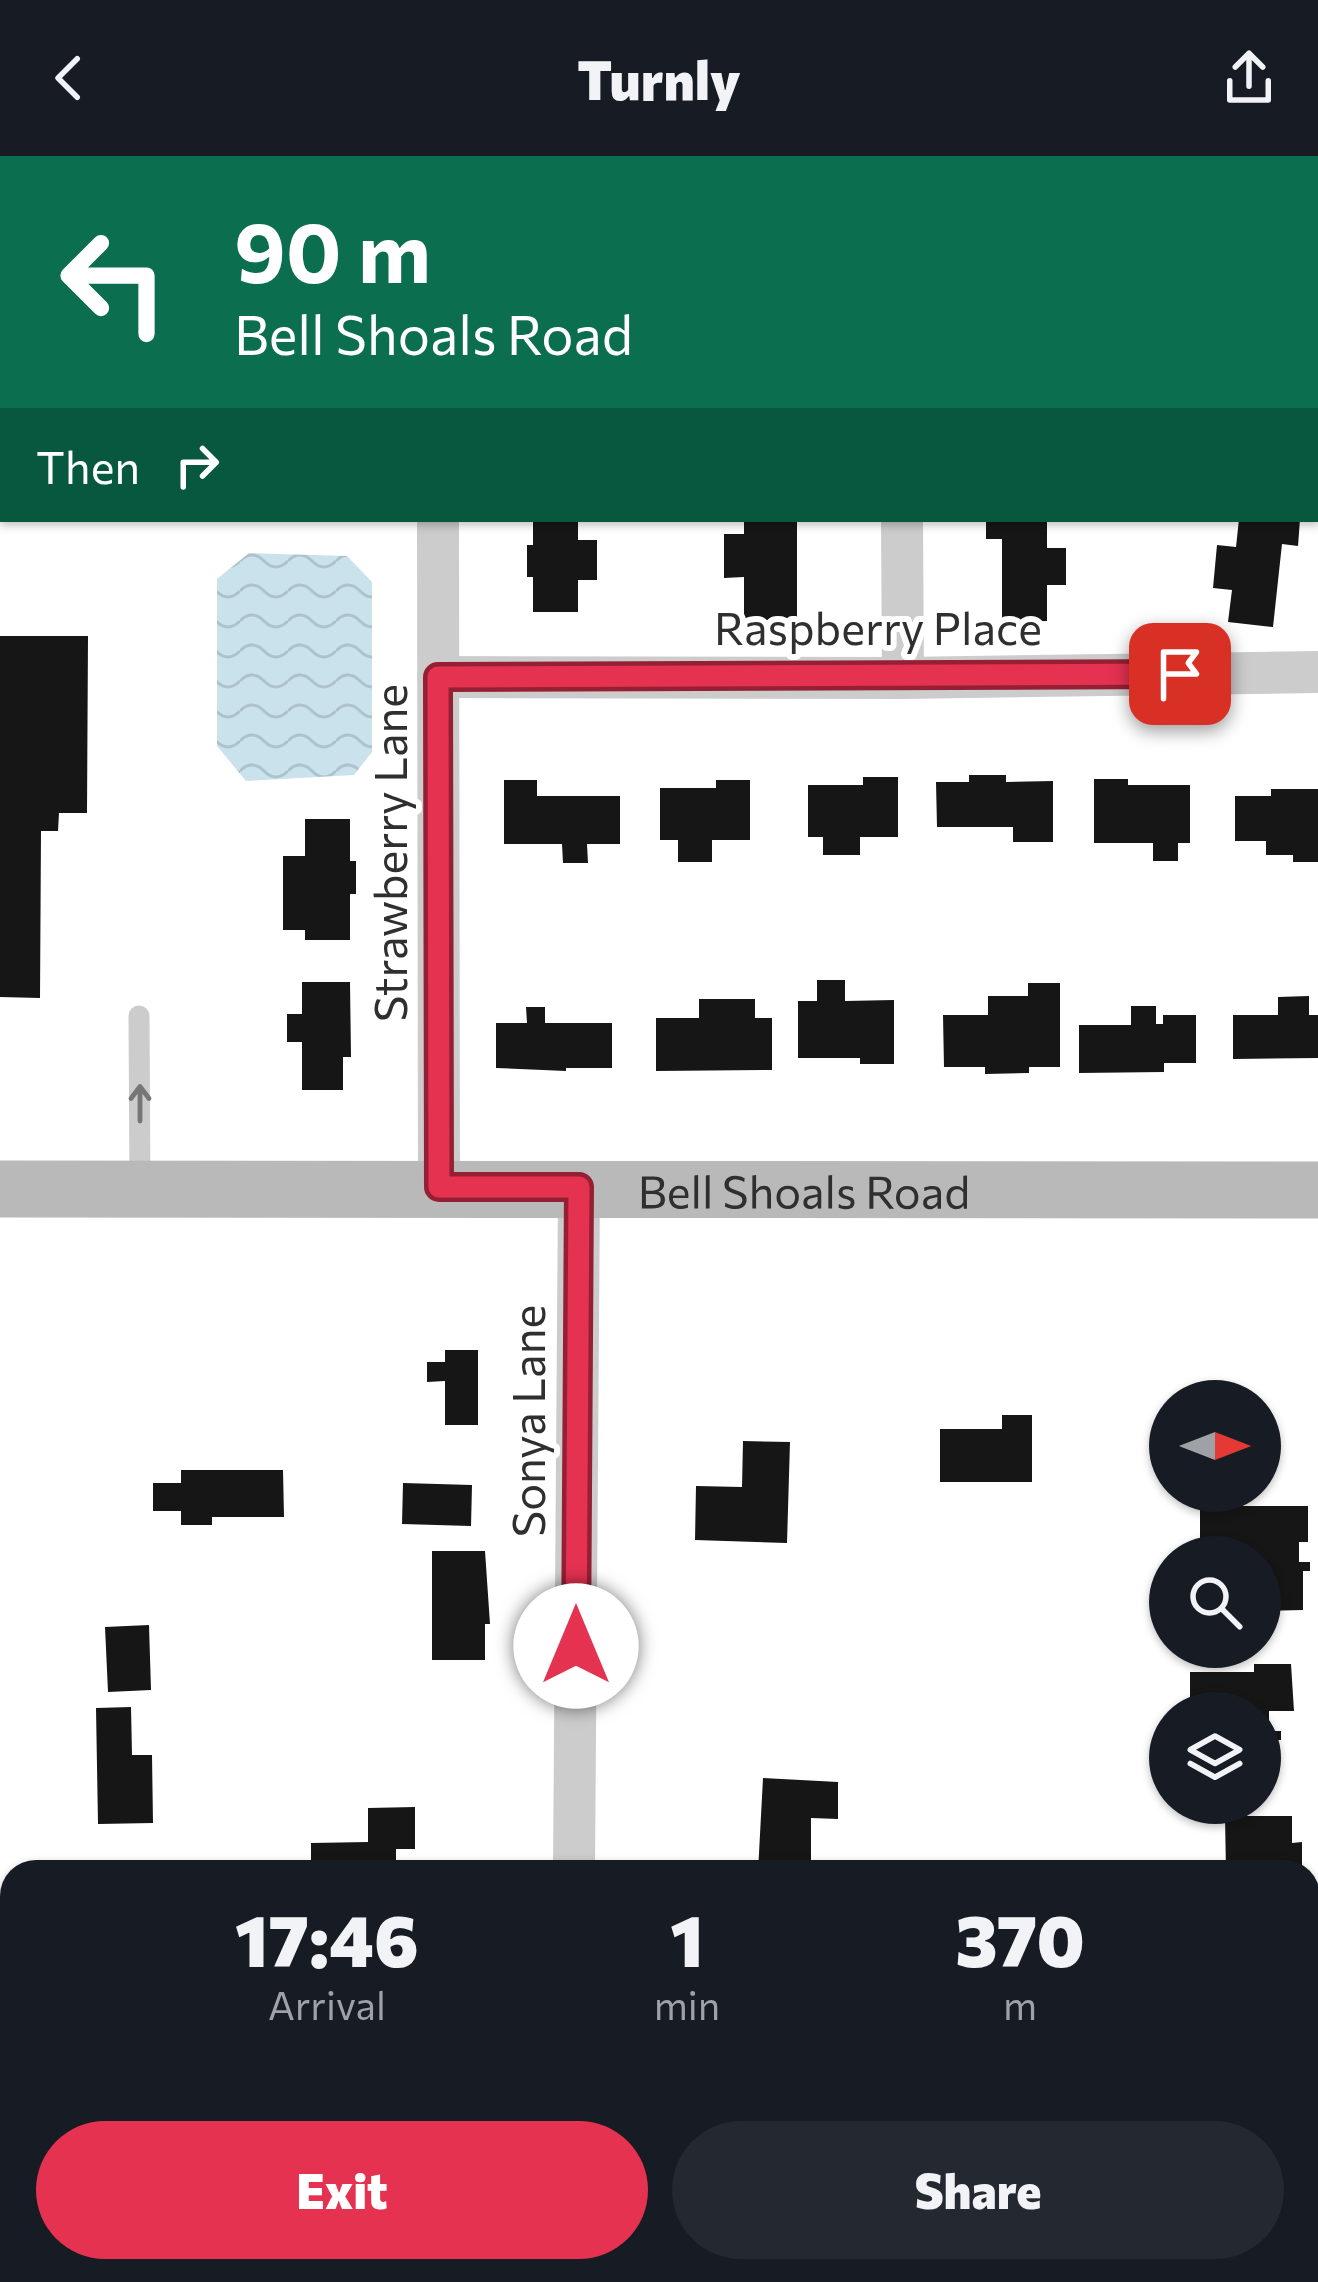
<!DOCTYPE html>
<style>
body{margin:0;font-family:Commissioner,sans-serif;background:#242831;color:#f1f3f6;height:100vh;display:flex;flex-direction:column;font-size:45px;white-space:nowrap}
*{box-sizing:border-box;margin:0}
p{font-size:39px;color:#9ea1a6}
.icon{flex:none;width:66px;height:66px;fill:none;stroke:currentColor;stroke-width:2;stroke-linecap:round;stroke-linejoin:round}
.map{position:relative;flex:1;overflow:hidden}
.sheet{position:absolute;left:0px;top:1704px;width:1320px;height:423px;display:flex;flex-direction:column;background:#171b24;border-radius:36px 36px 0 0;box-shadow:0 3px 9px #0004}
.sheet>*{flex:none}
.guide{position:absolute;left:0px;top:0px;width:1320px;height:366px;box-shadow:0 3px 9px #0004;background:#0b6e4f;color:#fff;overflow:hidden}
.needle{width:78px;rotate:90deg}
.buttons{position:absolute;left:1149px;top:1224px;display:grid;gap:24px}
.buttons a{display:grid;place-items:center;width:132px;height:132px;border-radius:50%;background:#171b24;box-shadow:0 3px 9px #0004;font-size:60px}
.pin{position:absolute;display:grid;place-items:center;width:102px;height:102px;color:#fff;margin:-51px;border-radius:24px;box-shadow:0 6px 18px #0006}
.me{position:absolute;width:132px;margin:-66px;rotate:0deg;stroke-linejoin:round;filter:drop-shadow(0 0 9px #0008)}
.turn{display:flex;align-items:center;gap:42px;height:252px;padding:0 36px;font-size:54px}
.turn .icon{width:156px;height:156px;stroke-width:2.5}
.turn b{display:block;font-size:84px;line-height:102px}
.then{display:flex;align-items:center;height:114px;padding:0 36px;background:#0003;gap:24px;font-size:45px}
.eta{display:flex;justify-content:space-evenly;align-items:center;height:204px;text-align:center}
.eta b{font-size:72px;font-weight:800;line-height:84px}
.primary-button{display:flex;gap:24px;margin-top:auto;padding:24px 36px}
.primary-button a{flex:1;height:138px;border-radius:72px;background:#e53250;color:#fff;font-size:48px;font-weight:800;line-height:138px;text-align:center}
.primary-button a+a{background:#242831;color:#f1f3f6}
header{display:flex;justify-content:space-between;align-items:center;height:156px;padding:0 36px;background:#171b24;font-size:54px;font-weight:800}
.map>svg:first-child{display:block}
.water{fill:url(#water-waves)}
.building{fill:#161616}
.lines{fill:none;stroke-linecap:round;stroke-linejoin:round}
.lane{stroke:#ccc;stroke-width:21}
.street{stroke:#ccc;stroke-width:42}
.secondary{stroke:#b9b9b9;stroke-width:57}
.oneway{stroke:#767676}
.route-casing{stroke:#952034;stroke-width:30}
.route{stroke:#e53250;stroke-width:21}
.labels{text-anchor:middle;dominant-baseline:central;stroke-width:12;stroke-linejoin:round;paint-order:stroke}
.street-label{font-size:45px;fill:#2f2f2f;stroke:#fff}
</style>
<header><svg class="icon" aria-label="back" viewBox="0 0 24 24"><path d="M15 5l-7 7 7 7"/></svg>Turnly<svg class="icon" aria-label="share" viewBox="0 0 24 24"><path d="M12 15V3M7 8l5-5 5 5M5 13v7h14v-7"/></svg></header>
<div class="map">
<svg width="1318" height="2126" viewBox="0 0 1318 2126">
<defs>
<pattern id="water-waves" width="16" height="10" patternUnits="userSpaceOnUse" patternTransform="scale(3)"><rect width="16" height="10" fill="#c9e2ec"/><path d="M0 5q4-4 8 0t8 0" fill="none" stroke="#adc2cb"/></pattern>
</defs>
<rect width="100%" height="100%" fill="#fff"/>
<polygon class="water" points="249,397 347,400 372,426 372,596 354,619 246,625 217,590 217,423"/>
<g class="building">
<polygon points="533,363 578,363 578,384 597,384 597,424 578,424 578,456 533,456 533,421 527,421 527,389 533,389"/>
<polygon points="744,363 797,363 797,464 744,464 744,421 724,422 724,378 744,378"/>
<polygon points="986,363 1047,363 1047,392 1066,392 1066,429 1047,429 1047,465 1002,466 1002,383 986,383"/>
<polygon points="1239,363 1300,363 1298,390 1282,388 1273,471 1228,466 1232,434 1213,432 1217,389 1236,391"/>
<polygon points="0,480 88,480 87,657 59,657 58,675 41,675 40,842 0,841"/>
<polygon points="969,619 1006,619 1006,626 1053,625 1053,686 1013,686 1013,671 937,671 936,626 969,626"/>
<polygon points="863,621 898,621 898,681 860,681 860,699 823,699 823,681 808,681 808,629 863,629"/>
<polygon points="1094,623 1128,623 1128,629 1190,629 1190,687 1178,687 1178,705 1153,705 1153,687 1094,687"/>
<polygon points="504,624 537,624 537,640 620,640 620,688 587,688 588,707 563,707 562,688 504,688"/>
<polygon points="716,624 750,624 750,684 712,684 712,706 678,706 678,684 660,684 660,632 716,632"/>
<polygon points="1271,633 1318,633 1318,706 1293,706 1293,699 1266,699 1266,685 1235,685 1235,640 1271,640"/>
<polygon points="305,663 350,663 350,705 356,705 356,738 350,738 350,784 305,784 305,774 283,774 283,700 305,700"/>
<polygon points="817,824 845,824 845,845 894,844 894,908 860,908 860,902 798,902 798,845 817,845"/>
<polygon points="302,826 350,826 351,901 343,901 343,934 302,934 302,886 287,886 287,858 302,858"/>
<polygon points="1028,827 1060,827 1060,911 1029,911 1029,917 985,918 985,911 944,911 943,859 988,859 988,840 1028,840"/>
<polygon points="1309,840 1309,859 1318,859 1318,902 1233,903 1233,859 1278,859 1278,841"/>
<polygon points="699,843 755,843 755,862 772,862 772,914 656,915 656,862 699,862"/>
<polygon points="1131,850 1156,850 1156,868 1163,868 1163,859 1196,859 1196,907 1164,907 1164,916 1079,917 1079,869 1131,869"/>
<polygon points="526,851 545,851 545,867 612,867 612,912 566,912 566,915 496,912 496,867 527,867"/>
<polygon points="445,1194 478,1194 478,1269 445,1269 445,1225 427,1226 427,1206 445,1206"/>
<polygon points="1002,1259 1032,1259 1032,1326 940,1326 940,1273 1002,1273"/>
<polygon points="743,1285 790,1286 787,1387 695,1384 696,1330 742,1331"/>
<polygon points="181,1314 283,1314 284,1361 212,1361 212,1369 181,1369 181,1355 153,1355 153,1327 181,1327"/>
<polygon points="403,1327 472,1329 471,1370 402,1368"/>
<polygon points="1200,1350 1308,1350 1308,1386 1299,1386 1299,1406 1310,1406 1310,1415 1303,1415 1303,1454 1260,1455 1260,1401 1200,1401"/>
<polygon points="432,1395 485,1395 490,1468 485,1468 485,1504 432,1504"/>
<polygon points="149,1469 151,1534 108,1536 105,1471"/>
<polygon points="1254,1508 1291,1508 1294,1555 1269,1555 1269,1575 1281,1575 1281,1584 1274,1584 1274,1614 1260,1614 1260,1557 1190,1557 1190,1516 1254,1516"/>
<polygon points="131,1551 132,1599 152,1599 153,1667 98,1668 96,1552"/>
<polygon points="763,1622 838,1626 838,1663 811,1662 811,1707 817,1707 817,1716 758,1716"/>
<polygon points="415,1651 415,1693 396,1693 396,1716 311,1716 311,1687 368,1686 368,1652"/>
<polygon points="1225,1660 1292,1660 1292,1687 1302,1686 1302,1716 1226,1716"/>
<polygon points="160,2115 225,2117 225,2126 159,2126"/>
</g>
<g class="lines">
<polyline class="lane" points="139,860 140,1033"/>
<g class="street">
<polyline points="436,0 436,3"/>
<polyline points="899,0 899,3"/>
<polyline points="438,363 439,1032"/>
<polyline points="902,363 903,522"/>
<polyline points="438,521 903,522 1318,516"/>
<polyline points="574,1716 579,1032"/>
<polyline points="571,2126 571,2115"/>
</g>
<path class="secondary" id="s1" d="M0 1033 1318 1034"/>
</g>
<defs><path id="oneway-shaft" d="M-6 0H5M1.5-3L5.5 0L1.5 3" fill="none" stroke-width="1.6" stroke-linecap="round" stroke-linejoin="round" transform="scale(3)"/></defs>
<use class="oneway" href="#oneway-shaft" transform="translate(140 947) rotate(-90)"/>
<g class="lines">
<g class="route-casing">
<polyline id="route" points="576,1490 579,1031 439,1031 438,521 1180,518"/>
</g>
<use href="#route" class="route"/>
</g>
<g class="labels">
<g class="street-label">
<text x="878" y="470">Raspberry Place</text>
<text transform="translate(388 697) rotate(-90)">Strawberry Lane</text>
<text stroke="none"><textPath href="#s1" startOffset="804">Bell Shoals Road</textPath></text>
<text transform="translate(526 1265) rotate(-90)">Sonya Lane</text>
</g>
</g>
</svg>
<div class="buttons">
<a><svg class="needle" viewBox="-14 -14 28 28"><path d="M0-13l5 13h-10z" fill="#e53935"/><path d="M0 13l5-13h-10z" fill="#9ea1a6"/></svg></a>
<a><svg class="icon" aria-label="search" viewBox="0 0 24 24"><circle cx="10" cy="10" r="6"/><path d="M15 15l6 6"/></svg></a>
<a><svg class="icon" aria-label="layers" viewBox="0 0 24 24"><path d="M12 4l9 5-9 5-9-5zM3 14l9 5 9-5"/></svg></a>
</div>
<div class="pin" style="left:1180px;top:518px;background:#d93025"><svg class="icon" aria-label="arrive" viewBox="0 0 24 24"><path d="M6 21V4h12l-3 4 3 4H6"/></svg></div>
<svg class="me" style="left:576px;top:1490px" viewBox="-20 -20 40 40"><circle r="19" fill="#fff"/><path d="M0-13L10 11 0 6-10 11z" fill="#e53250"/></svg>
<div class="guide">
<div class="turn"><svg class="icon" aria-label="left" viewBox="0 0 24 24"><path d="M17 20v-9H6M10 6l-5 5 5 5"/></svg><div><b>90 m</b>Bell Shoals Road</div></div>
<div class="then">Then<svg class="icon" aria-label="right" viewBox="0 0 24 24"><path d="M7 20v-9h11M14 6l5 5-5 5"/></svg></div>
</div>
<section class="sheet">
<div class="eta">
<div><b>17:46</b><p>Arrival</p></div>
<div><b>1</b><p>min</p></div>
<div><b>370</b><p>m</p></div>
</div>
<div class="primary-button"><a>Exit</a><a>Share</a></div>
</section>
</div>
